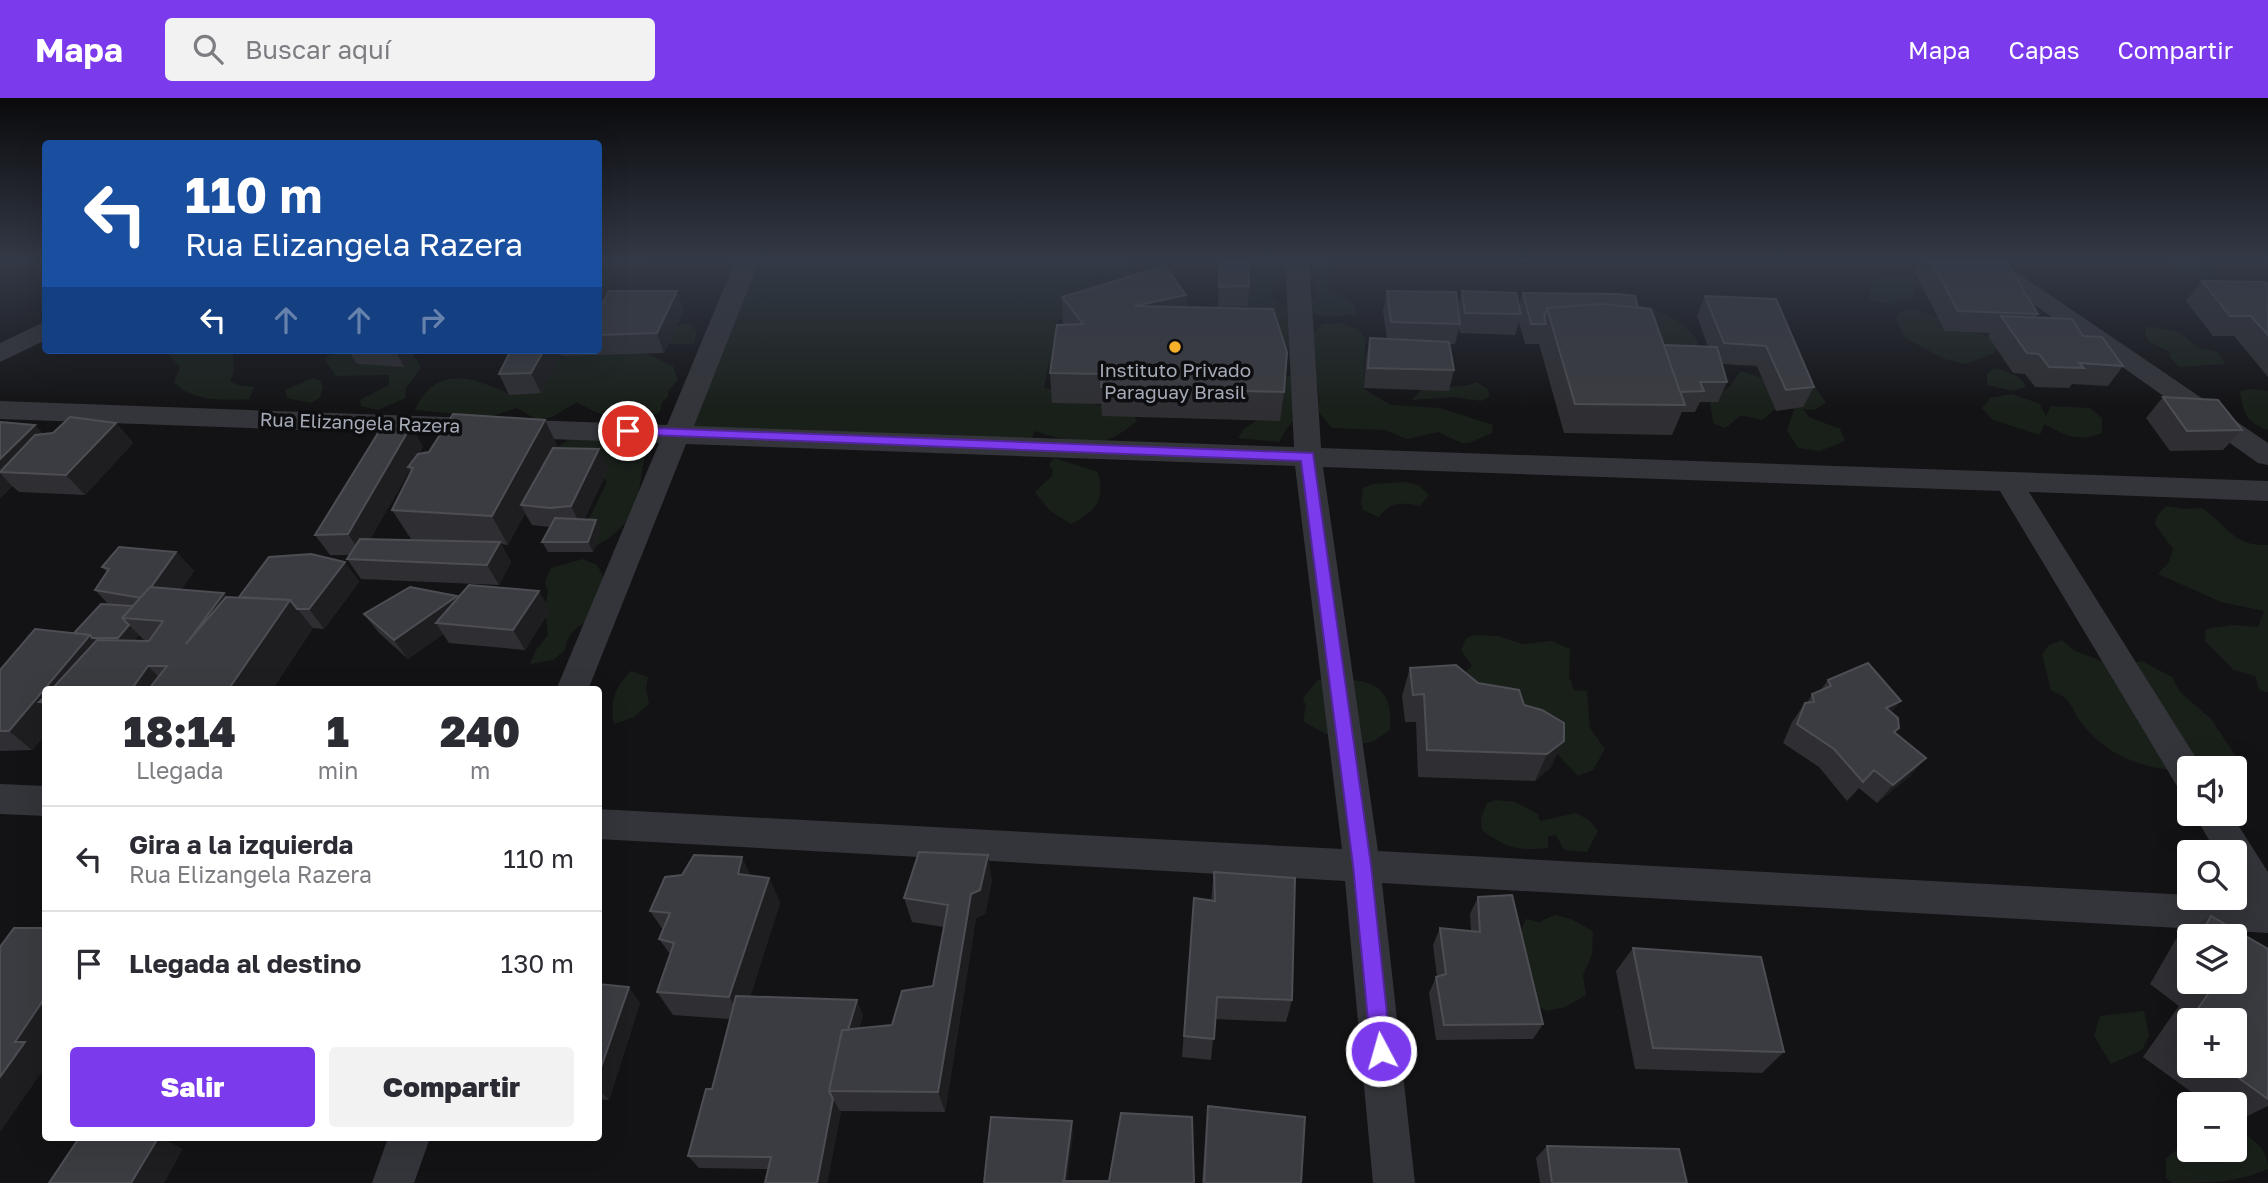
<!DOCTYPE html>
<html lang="es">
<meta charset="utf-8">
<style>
body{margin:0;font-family:"Golos Text",sans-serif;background:#f2f2f3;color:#2b2b33;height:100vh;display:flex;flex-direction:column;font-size:26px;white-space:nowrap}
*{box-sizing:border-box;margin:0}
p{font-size:23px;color:#7c7c81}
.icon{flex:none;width:38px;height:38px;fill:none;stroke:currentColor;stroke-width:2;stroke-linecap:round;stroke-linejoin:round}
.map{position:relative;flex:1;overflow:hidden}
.drawer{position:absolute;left:42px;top:588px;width:560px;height:455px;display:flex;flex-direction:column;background:#fff;border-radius:7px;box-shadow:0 7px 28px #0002}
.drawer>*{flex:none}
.banner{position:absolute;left:42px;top:42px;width:560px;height:214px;border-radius:7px;box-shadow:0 7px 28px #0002;background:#1a4fa0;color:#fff;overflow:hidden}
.fabs{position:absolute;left:2177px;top:658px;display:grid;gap:14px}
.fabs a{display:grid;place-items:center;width:70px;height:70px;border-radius:7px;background:#fff;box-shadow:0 7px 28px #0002;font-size:35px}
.pin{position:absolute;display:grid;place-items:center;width:60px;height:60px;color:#fff;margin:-30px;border:4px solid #fff;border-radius:50%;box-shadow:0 2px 7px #0007}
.me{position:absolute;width:77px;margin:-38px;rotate:354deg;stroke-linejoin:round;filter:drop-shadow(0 0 5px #0008)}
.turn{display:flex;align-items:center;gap:24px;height:147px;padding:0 28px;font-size:32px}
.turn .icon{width:91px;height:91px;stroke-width:2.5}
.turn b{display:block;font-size:49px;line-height:60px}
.lanes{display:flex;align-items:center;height:66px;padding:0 28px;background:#0003;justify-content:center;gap:35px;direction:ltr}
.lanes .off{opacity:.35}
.eta{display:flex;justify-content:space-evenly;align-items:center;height:119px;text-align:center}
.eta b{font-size:42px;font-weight:800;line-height:49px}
.cta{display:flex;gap:14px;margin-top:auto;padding:14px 28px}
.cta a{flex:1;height:80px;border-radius:7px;background:#7c3aed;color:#fff;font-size:28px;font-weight:800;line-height:80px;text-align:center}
.cta a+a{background:#f2f2f3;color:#2b2b33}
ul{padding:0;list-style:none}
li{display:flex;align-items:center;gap:21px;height:105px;padding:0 28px;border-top:2px solid #e1e1e2}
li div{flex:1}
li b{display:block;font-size:26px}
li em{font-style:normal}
header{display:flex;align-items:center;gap:42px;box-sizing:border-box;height:98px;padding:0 35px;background:#7c3aed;color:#fff}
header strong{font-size:33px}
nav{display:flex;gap:38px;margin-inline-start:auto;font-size:24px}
.search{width:490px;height:63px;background:#f2f2f3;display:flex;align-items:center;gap:18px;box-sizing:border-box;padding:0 24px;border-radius:7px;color:#7c7c81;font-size:26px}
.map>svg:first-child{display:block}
.green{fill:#19201a}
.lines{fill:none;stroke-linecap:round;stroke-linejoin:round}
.minor{fill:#34353a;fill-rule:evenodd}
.wall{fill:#2f2f33;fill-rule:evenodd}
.shaded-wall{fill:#1e1e21}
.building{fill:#3b3c41;stroke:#4c4e53;stroke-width:2}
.route{fill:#7c3aed;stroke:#51269a;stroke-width:2}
.poi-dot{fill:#f7b029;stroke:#0e0e10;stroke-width:2.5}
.labels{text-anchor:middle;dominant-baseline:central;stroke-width:7;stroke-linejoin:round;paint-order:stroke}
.poi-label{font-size:19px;fill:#a4aab6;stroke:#0e0e10}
.street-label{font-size:19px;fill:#a4aab6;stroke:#0e0e10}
</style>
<header>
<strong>Mapa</strong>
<div class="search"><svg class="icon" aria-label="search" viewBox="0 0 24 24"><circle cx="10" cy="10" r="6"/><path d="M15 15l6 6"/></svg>Buscar aquí</div>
<nav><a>Mapa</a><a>Capas</a><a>Compartir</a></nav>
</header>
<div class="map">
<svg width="2268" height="1085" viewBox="0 0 2268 1085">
<rect width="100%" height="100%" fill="#131315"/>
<g class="green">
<path d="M748 161H1122L1142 177 1116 193 1098 181 1094 207 1076 224 1058 222 1057 226 1064 236 1058 260 1049 264 1044 290C1059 291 1070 303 1086 305 1101 308 1115 309 1131 312L1137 323C1100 355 1079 346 1034 333L1031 348 675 335Z"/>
<polygon points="1198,161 1291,161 1293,165 1291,179 1274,190 1271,200 1300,215 1298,248 1274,253 1244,213 1237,193 1251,173 1245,167"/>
<polygon points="1310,161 1326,161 1333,179 1327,188 1354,206 1357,217 1322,219 1312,215 1312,203 1316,196"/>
<path d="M2167 161C2185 159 2205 163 2218 177V184C2198 183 2183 180 2167 167Z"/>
<polygon points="599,162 619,170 609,192 599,202"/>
<polygon points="1898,178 1913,179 1918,186 1912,199 1892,206 1868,202 1872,180"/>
<path d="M1615 200C1644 208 1683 217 1699 245L1686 255 1665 256Z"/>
<polygon points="1913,210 1988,238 1999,246 1994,255 1966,266 1944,261 1904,239 1896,220 1902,213"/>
<polygon points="689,225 697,234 694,246 668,246 677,228"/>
<path d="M1342 225 1358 231 1365 240 1364 291 1391 307 1440 310 1493 327 1492 335 1469 345H1462L1438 334 1407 341 1385 332 1332 330 1318 313C1322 287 1311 267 1307 241L1323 226Z"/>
<polygon points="2147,228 2179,234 2199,250 2218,254 2225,266 2179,269 2169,258 2170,254 2149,244 2145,235"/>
<path d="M637 251 673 268 678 282 668 293V299L662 304 660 314C632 328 602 320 577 304L552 319 537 322 517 310 489 319 415 312C436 266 473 279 509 296L556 262 573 255Z"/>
<path d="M164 252H217L233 255 234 274 230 283 238 287 254 289 249 301C224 302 192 304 174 284L180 269Z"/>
<polygon points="337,252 387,252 393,260 416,260 421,270 406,290 405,300 378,312 361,308 360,302 389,287 389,277 336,278 324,261"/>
<path d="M1994 270C2007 274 2020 276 2026 289L2013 293 1987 287V276Z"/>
<path d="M1741 273 1765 281 1780 307 1762 322C1732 315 1745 317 1725 330L1713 325 1710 304 1729 289Z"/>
<polygon points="1807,276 1826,305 1814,312 1803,311 1809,319 1840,331 1845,343 1820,353 1798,350 1787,332"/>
<polygon points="1300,277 1310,305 1287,330 1279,344 1238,340 1244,331 1273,311 1277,294 1286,278"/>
<polygon points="313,280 320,282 323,288 320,299 311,305 287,300 285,292"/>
<polygon points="1476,284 1487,290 1490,298 1481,303 1453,299 1412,302 1421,292 1469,287"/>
<path d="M2250 291 2268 293V332C2246 324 2243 315 2240 293Z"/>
<path d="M2012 296 2040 306 2046 318 2051 308 2090 310 2102 320V335C2078 345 2065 337 2044 326L2040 337 1993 322 1982 310 1990 300Z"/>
<path d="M585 338 646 352C636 399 643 421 596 448L577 431 591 417 607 384 600 375 554 351 571 340Z"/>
<path d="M1054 360 1098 374C1105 403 1097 412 1071 426L1049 412 1035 394 1052 378 1053 372 1049 366Z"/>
<path d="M1405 384 1418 387 1429 397 1420 408C1403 404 1389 404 1379 419L1363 412 1361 405 1363 390 1372 386Z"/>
<path d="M2166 408 2185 411 2202 410C2226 426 2233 449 2268 447V594L2260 593 2255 578 2234 572 2205 543 2206 531 2233 527 2258 529 2264 513 2221 504 2158 476 2169 464 2173 451 2155 426 2158 417Z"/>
<path d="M583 461 597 467 607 485 586 524C575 529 566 539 565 552L553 562 530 566 536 552 548 537 545 512 548 493 545 484 551 470Z"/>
<polygon points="1473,537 1498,538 1523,546 1552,543 1570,551 1569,579 1574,592 1587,593 1590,630 1605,651 1593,672 1578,678 1546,644 1436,586 1465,574 1472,568 1461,552 1466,541"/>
<path d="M2062 542 2073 552 2112 567 2142 563 2172 579 2180 594 2211 621 2247 675 2235 680V670H2189V675C2145 669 2113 663 2083 627 2069 609 2075 603 2051 592L2042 556 2049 547Z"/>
<path d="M631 573 648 579 646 591 649 606 634 619 614 626C610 604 614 590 631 573Z"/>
<path d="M1318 582C1359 581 1395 578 1390 632 1385 635 1377 642 1371 644 1348 650 1322 634 1303 623L1306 608 1303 600Z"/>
<path d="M1495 702 1515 704 1538 716 1540 723 1576 715 1589 722 1598 733 1587 754 1564 752 1556 737 1548 738V750C1518 753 1506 750 1482 732L1481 720 1487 705Z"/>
<path d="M1555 817 1571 821 1593 833 1592 857 1583 877 1586 897 1565 909 1546 913 1523 899C1521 874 1514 844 1526 821L1539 824Z"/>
<polygon points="2144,913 2149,938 2142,952 2111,966 2094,938 2100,918"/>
<path d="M2235 1030C2251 1040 2268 1049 2268 1071 2237 1085 2207 1085 2172 1085L2166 1080V1060L2178 1051 2217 1063 2214 1052H2235Z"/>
</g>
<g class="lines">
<g class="minor">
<polygon points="736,161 760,161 694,328 1294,349 1285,161 1309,161 1321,350 2268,383 2268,403 2029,394 2201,668 2202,670 2189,670 2189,692 2177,688 2000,393 1323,369 1378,753 2189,797 2189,800 2244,800 2235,785 2235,754 2216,754 2194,716 2231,716 2268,774 2268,835 1382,785 1415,1085 1373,1085 1345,783 598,741 598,711 1342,751 1295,368 686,346 588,592 556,592 659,345 0,321 0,303 667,327"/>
<polygon points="1970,161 1997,161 2268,345 2268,367 2258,365"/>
<polygon points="46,223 46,242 0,264 0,245"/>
<polygon points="0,686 46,688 46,718 0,716"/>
<polygon points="388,1040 430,1040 414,1085 372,1085"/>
</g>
</g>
<g class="wall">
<polygon points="598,161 652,161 649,167 598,167"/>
<polygon points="1220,161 1249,188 1248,208 1218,209"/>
<polygon points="1915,161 2005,161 2038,216 2035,220 2083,238 2123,268 2108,288 2072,286 2069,290 2035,289 2025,276 2013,275 1988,238 1990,235 1945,233 1915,175 1921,164"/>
<polygon points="2202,183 2268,186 2268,279 2234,238 2213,238 2186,203"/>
<polygon points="1387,193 1458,209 1462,193 1519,207 1523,195 1638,210 1664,247 1708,249 1697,218 1705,198 1776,201 1814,289 1803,309 1776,313 1757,268 1722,266 1727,284 1718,304 1700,304 1695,314 1682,314 1672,337 1564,335 1539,246 1525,246 1519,224 1515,237 1460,235 1459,230 1455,246 1449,246 1454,272 1449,293 1364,290 1366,261 1370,240 1387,241 1383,213"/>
<polygon points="1186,197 1186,209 1284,294 1280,323 1102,318 1101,306 1052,305 1050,275 1063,227 1062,199"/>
<polygon points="684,213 664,255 561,258 541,295 509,297 499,276 511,252 598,252 598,214"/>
<polygon points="290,252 341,252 339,255 292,255"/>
<polygon points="348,252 418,252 404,269 357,266"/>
<polygon points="2163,299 2242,332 2223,352 2170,353 2146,320"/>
<polygon points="0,324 35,327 43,336 116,325 133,345 85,397 19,394 12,388 0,400"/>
<path d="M423 348 419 356 559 350 608 371 584 422H596L601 433 593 454H548L542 444 550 429 532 427 525 415 508 447 501 446 511 464 499 487 361 481 347 461 350 457H330L315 437ZM410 372 411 374 392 412 411 441 442 443 370 441Z"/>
<path d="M176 454 194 473 181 492 224 495 227 499H239L345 464 359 484 324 531 313 530 272 592H46V636L32 652 0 653V572L74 535 109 507 95 492 107 474 102 469ZM139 537 145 543H134Z"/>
<polygon points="458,499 550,512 525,552 449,545 443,536 408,561 379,535 364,516"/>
<polygon points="1410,570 1542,612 1551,669 1535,683 1418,679 1416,624 1405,624 1402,598"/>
<polygon points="1828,582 1891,614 1895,635 1910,678 1877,705 1859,690 1847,703 1819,669 1783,645 1792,624 1805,605 1807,605 1812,596 1820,593"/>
<polygon points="1214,774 1292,902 1286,924 1215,921 1211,962 1182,959 1194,800 1211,803"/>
<polygon points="751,778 769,780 780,805 750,899 863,917 859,930 892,927 933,888 944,829 912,824 904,800 992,782 985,816 976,820 945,1014 841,1013 827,1085 765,1085 768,1071 699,1070 688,1058 712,991 730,921 673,917 657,894 670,856 659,841 663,832 650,813"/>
<polygon points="1478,799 1543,926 1533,941 1436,942 1429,895 1436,879 1437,879 1433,847 1440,830 1471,833 1470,816"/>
<path d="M2211 818 2268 851V1008L2235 1024V1006H2208L2143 959 2179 908 2150 886 2176 841ZM2189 838H2235V884H2189ZM2189 922H2235V968H2189Z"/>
<polygon points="1633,850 1784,954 1762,975 1635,971 1616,873"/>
<polygon points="598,886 640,905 609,1002 598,1001"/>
<polygon points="1208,1008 1301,1085 1202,1085 1206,1027"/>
<polygon points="1547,1048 1687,1085 1540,1085 1536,1060"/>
</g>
<g class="shaded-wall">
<polygon points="646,161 652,161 649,167"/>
<polygon points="677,193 684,213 664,255 657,235"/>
<polygon points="1186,197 1185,226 1134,208"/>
<polygon points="395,252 418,252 404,269"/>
<polygon points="544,252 559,252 561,258 541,295 531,275"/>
<polygon points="545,322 559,351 521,407 525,415 508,447 492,418"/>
<polygon points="116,325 133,345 85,397 66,377"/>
<polygon points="35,327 53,348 0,374 0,361"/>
<polygon points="411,328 423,348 411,370 408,369 410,372 362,456 348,436"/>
<polygon points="599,351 608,371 581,428 571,408"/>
<polygon points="0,375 12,388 0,400"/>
<polygon points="596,422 601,433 593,454 588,444"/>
<polygon points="500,444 511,464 499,487 487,467"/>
<polygon points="176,454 194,473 162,520 144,500"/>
<polygon points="345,464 359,484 324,531 309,511"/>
<polygon points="539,493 550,512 525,552 513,532"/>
<polygon points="224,495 235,508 186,546"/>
<polygon points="457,498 470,517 436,525 443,536 408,561 394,542"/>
<polygon points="290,502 313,530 272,592 228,592"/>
<polygon points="129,527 139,537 128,549 118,540"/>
<polygon points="90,537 110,556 81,592 46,592 46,604 39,604 46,610 46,636 32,652 9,633"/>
<polygon points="148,568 172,592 131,592"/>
<polygon points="1901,603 1885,622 1886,610"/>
<polygon points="1564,643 1551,669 1535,683 1547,656"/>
<polygon points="1926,660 1910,678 1877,705 1893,687"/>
<polygon points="988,757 992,782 985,816 976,820 945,1014 938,994 971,796"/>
<polygon points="742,759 754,784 738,776"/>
<polygon points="769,780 780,805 743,921 729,899"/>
<polygon points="629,889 640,905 609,1002 598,991 598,978"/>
<polygon points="46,898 46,968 0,1034 0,979 15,944"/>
<polygon points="857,902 863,917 852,954 845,939"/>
<polygon points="833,1001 840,1013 841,1013 827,1085 817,1085"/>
<polygon points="1072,1023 1073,1036 1067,1085 1064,1085"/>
<polygon points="158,1040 161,1040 183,1051 164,1085 131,1085"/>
</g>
<g class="building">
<polygon points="1220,161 1248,161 1249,188 1219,189"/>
<polygon points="1930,161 2005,161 2038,216 1958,213"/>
<polygon points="1165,168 1186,197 1134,208 1273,211 1287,254 1284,294 1101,289 1102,276 1050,275 1057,227 1083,226 1062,199"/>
<polygon points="2202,183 2266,184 2268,186 2268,237 2251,218 2230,218"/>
<polygon points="609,193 677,193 657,235 598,237 598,214"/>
<polygon points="1387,193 1456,194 1460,226 1391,224"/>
<polygon points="1462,193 1516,195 1521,216 1465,215"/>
<polygon points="1523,195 1618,196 1635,198 1638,210 1603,206 1547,210 1544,219 1546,226 1531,226"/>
<polygon points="1705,198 1776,201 1814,289 1786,292 1766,248 1724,245"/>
<polygon points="1603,206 1651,211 1685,307 1575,306 1547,210"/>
<polygon points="2001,218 2072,221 2083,238 2102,239 2123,268 2079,265 2084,270 2049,269 2039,256 2027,255"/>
<polygon points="1370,240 1449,244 1454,272 1368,270"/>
<polygon points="1664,247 1717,249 1727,284 1700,284 1704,293 1680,294"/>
<polygon points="511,252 544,252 531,275 499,276"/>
<polygon points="2163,299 2218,302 2242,332 2187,333"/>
<polygon points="453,316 545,322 492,418 392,412 413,370 408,369 418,356 429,354"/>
<polygon points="70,319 116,325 66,377 0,374 35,337 53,335"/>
<polygon points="0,324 35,327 0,361"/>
<polygon points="383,327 411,328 348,436 315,437"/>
<polygon points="553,350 599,351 571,408 550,410 521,407"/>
<polygon points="555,420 596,422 588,444 542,444"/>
<polygon points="360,441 500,444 487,467 347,461"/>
<polygon points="119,449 176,454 151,489 141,500 95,492 109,471 102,469"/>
<polygon points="311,456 345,464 309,511 297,511 290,502 239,499 269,459"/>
<polygon points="469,487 539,493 513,532 436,525"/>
<polygon points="150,489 224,495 186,546 226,499 290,502 228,592 148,592 167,568 148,568 131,592 51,592 97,542 149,543 163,523 122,520"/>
<polygon points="410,489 457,498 394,542 364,516"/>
<polygon points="101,506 133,508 122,520 129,527 118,540 92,540 90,537 74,535"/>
<polygon points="35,531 90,537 9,633 0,633 0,572"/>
<polygon points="1868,565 1901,603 1886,610 1898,620 1899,630 1894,634 1926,660 1893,687 1874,672 1863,684 1834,651 1797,626 1805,605 1814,604 1812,596 1831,588 1828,582"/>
<polygon points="1456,567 1478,585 1519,592 1524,607 1542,612 1564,625 1564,643 1547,656 1427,652 1424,596 1413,597 1410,570"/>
<polygon points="46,598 46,604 39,604"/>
<polygon points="919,754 988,757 980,792 971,796 938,994 829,993 842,932 892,927 902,893 933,888 948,807 904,800"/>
<polygon points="694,757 742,759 738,776 769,780 729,899 657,894 674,845 659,841 670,815 650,813 665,779 682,777"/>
<polygon points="1214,774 1295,780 1292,902 1217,899 1214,941 1184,938 1194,800 1215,803"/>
<polygon points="1512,797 1543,926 1444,927 1436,879 1446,876 1440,830 1480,834 1478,799"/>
<polygon points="2211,818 2268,851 2268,1001 2222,968 2235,968 2235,922 2190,922 2215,886 2213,884 2235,884 2235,838 2200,838"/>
<polygon points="14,830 46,830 46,898 15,944 25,944 0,979 0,849"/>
<polygon points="1633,850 1761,859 1784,954 1653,950"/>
<polygon points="2189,856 2189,866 2185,863"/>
<polygon points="598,886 629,889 598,978"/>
<polygon points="736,898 857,902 848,932 842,932 829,993 833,1001 817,1085 765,1085 771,1059 688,1058 706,991 712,991"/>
<polygon points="2189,923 2189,944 2180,937"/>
<polygon points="1208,1008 1305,1019 1301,1085 1204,1085"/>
<polygon points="1121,1015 1192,1019 1194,1085 1063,1085 1063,1083 1109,1083"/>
<polygon points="991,1019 1072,1023 1064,1083 1063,1083 1063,1085 984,1085"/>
<polygon points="79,1040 158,1040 131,1085 49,1085"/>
<polygon points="1547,1048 1679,1051 1687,1085 1552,1085"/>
</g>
<linearGradient id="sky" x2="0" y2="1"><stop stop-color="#0a0a0c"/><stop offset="0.52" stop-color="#333946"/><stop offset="1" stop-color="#333946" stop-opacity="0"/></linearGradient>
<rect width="2268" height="312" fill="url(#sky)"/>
<polygon class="route" points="628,329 1313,355 1371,767 1391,953 1388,960 1381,962 1374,960 1371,953 1353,767 1301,363 623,336 621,333"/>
<circle class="poi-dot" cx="1175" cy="249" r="7"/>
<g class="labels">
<g class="poi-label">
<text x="1175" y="271">Instituto Privado<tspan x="1175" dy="22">Paraguay Brasil</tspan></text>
</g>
<g class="street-label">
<text transform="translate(360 324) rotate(2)">Rua Elizangela Razera</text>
</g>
</g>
</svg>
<div class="fabs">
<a><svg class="icon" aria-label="sound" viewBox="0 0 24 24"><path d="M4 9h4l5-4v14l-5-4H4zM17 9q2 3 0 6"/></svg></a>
<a><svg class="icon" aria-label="search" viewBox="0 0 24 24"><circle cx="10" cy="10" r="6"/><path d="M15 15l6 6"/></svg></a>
<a><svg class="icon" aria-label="layers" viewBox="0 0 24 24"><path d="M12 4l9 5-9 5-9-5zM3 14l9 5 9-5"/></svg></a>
<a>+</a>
<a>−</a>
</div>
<div class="pin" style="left:628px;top:333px;background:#d93025"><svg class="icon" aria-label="arrive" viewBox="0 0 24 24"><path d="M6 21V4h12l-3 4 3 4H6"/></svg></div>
<svg class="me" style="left:1381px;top:953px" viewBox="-20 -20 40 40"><circle r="17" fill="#7c3aed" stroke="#fff" stroke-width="3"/><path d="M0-11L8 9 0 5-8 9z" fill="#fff"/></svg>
<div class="banner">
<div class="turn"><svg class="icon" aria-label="left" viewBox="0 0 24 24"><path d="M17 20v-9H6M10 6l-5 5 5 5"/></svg><div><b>110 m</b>Rua Elizangela Razera</div></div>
<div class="lanes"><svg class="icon" aria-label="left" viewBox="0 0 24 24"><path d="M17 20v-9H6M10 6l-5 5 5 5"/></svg><svg class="icon off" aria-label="ahead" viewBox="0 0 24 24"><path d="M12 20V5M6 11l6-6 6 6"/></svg><svg class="icon off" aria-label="ahead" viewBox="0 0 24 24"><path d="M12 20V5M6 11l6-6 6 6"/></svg><svg class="icon off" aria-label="right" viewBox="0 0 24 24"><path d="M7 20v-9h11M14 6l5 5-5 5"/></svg></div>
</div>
<section class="drawer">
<div class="eta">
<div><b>18:14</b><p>Llegada</p></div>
<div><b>1</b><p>min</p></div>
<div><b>240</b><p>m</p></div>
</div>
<ul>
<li><svg class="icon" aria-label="left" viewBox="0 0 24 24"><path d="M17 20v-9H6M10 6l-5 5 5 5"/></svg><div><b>Gira a la izquierda</b><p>Rua Elizangela Razera</p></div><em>110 m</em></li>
<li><svg class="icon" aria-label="arrive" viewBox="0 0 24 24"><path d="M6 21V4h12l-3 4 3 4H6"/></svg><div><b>Llegada al destino</b></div><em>130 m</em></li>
</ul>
<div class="cta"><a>Salir</a><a>Compartir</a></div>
</section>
</div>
